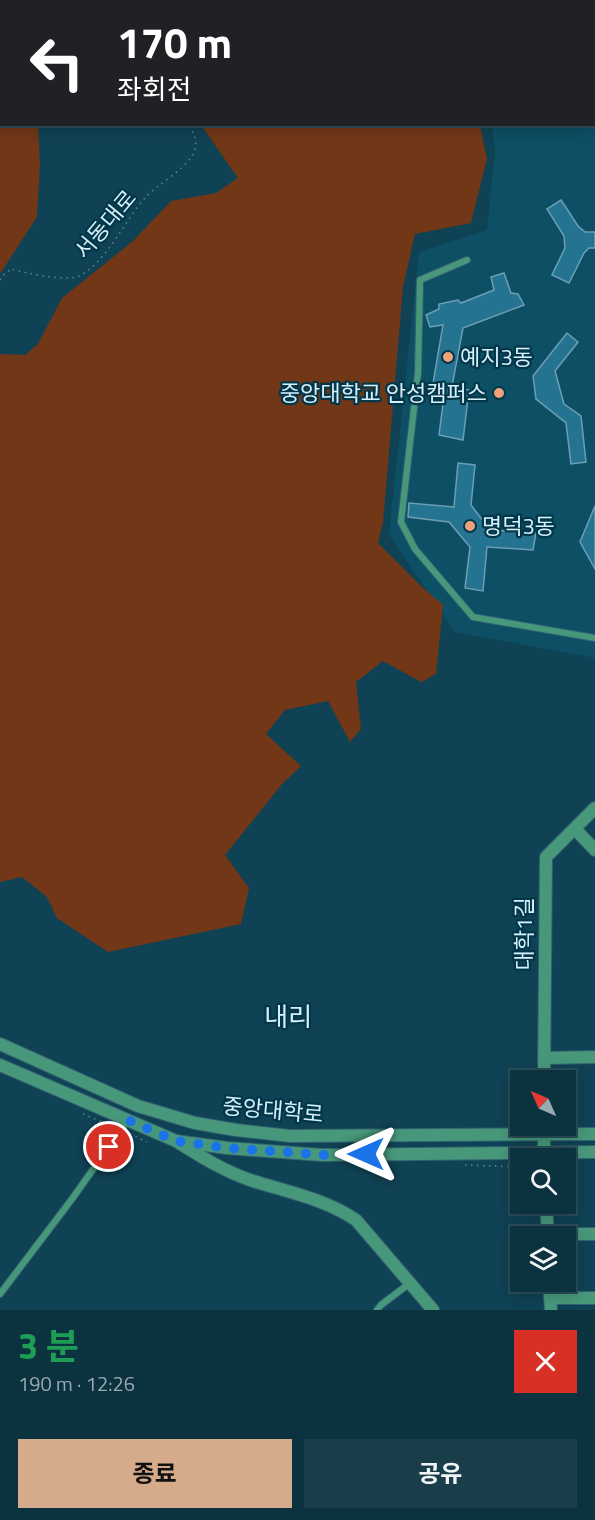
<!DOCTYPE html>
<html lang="ko">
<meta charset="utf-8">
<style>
body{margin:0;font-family:"Titillium Web","Noto Sans KR",sans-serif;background:#193e4a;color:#f1f3f6;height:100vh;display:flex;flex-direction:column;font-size:22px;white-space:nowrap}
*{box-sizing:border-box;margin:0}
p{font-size:20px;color:#9aaab0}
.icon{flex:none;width:33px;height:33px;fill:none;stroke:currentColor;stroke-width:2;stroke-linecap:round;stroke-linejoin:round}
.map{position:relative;height:1310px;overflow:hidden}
.details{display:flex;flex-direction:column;background:#0b323f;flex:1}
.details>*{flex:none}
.hud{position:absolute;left:0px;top:0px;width:596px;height:126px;box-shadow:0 3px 15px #0003,0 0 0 2px #2b4d59;background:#202124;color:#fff;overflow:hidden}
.needle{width:39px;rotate:315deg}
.buttons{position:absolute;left:510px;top:1070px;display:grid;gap:12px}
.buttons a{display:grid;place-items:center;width:66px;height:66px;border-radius:0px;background:#0b323f;box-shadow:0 3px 15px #0003,0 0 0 2px #2b4d59;font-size:30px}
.pin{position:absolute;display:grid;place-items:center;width:51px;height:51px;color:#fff;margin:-26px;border:3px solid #fff;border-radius:50%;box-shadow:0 2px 6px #0007}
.me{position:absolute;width:66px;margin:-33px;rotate:270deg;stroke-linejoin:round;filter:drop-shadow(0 0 4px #0008)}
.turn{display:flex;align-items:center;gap:21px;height:126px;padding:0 18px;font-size:27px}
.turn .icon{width:78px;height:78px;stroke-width:2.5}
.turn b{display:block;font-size:42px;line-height:51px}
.round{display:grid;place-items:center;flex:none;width:63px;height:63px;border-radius:0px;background:#193e4a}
.summary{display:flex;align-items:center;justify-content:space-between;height:102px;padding:0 18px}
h1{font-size:36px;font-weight:700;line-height:45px;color:#1e9e55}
.action{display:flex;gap:12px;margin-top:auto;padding:12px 18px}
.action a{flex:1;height:69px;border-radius:0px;background:#d6ab8b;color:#111;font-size:24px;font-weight:700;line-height:69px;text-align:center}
.action a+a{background:#193e4a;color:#f1f3f6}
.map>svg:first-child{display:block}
.built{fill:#0d4f64}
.green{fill:#713717}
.building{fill:#247491;stroke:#6e9eb3;stroke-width:1.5}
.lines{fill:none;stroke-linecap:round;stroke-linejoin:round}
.service-casing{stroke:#336172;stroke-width:8}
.minor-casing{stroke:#336172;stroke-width:14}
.tertiary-casing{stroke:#336172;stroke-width:14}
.path{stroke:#5e8796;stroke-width:1.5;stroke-dasharray:1.5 4.5;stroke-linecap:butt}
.service{stroke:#47987a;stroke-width:6}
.minor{stroke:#47987a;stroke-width:12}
.tertiary{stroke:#47987a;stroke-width:12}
.route{stroke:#1a73e8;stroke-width:10;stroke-dasharray:0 18}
.poi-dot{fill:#f1a27b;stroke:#013749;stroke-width:2}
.labels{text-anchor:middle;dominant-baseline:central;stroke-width:4.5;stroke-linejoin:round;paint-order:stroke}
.street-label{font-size:22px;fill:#d6effa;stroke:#013749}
.poi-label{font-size:22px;fill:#d6effa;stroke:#013749;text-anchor:start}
.quarter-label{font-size:26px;fill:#d6effa;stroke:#013749}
</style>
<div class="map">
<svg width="595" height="1310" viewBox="0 0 595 1310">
<rect width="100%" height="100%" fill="#0f4254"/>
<polygon class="built" points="481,0 595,0 595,658 455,632 389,535 419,252 487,230 495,152 492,125 594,124 594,2 483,2"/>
<g class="green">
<polygon points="0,0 111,0 110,2 2,2 2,124 38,125 40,164 37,217 0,274"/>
<polygon points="225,0 490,0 492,1 224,1"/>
<polygon points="201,125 480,125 487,159 471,223 415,234 403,287 383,523 378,543 421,586 443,605 436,674 421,682 383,661 356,682 361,729 350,742 328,701 285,710 266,734 301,766 282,784 225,855 249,888 241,924 108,952 57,918 47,897 22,877 0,882 0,354 25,355 38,344 62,298 133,241 171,201 216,193 238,178"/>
</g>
<g class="building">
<polygon points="561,200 578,226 585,232 595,232 595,248 589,248 584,253 569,283 552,275 565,248 564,236 547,209"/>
<polygon points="504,273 511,293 518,294 524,305 463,328 452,386 469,390 463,440 439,435 443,404 430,401 443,325 430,327 426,315 439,309 439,304 458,300 461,303 494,290 491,277"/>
<polygon points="567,333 578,342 555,371 564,404 581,416 586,462 571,464 566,423 536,399 533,376"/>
<polygon points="458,463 475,465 471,505 490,530 536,533 533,550 487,547 483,591 465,588 470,547 449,522 408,517 409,503 454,507"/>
<polygon points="595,506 595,569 580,542"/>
</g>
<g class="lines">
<g class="service-casing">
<g id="service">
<polyline points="512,0 514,2"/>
<polyline points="560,2 562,0"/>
<polyline points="594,83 595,84"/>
<polyline points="467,260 420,280 418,373 401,522 415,549 473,617 595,638"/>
<polyline points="0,1294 72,1199 128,1120"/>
<polyline points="377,1310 381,1305 410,1283"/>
</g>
</g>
<g class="minor-casing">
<g id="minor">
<polyline points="575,829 595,850"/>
<polyline points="545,1058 595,1057"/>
<polyline points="544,1080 546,857 595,808"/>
<polyline points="544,1125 544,1158"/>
<path d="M176 1141C200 1156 225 1172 253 1181 288 1192 325 1199 356 1220L433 1310"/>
<polyline points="546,1203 548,1236"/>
<polyline points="547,1234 595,1234"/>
<polyline points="549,1281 551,1310"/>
<polyline points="550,1298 595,1298"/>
</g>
</g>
<g class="tertiary-casing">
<g id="tertiary">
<polyline points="0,1044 138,1106 195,1123 236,1130 290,1136 595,1134"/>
<polyline points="0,1065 176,1141 227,1148 322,1155 595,1152"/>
</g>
</g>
<g class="path">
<polyline points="133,2 134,0"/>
<path d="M0 280 2 276 11 269C25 273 67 282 79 276 106 263 125 220 145 198 157 184 189 168 195 150 198 142 193 131 188 124"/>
<polyline points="83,1114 112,1126"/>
<polyline points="130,1134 147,1142"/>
<polyline points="465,1165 520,1167"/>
</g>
<use href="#service" class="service"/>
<use href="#minor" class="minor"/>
<use href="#tertiary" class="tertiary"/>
</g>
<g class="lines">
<polyline class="route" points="109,1147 128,1120 176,1141 227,1148 298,1153 322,1155 366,1154"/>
</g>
<g class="poi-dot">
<circle cx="448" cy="357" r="6"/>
<circle cx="499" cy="393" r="6"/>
<circle cx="470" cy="526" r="6"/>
</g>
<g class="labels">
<g class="street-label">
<text transform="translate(105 224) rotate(-50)">서동대로</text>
<text transform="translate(524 934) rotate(-90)">대학1길</text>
<text transform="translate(273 1110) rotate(5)">중앙대학로</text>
</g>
<g class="poi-label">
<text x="460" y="357">예지3동</text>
<text x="487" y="393" text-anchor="end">중앙대학교 안성캠퍼스</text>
<text x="482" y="526">명덕3동</text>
</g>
<g class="quarter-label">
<text x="288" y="1016">내리</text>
</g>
</g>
</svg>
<div class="buttons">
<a><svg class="needle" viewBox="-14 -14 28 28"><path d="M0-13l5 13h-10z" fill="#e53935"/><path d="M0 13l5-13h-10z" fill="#9aaab0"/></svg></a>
<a><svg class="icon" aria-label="search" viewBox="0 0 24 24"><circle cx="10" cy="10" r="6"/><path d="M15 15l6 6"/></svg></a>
<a><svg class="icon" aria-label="layers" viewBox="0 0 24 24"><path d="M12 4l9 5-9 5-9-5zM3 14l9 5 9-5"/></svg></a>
</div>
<div class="pin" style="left:109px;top:1147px;background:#d93025"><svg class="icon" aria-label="arrive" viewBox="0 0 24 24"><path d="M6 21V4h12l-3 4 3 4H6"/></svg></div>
<svg class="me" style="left:366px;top:1154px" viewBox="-20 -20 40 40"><path d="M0-17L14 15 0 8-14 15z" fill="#1a73e8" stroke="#fff" stroke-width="4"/></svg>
<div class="hud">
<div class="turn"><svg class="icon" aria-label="left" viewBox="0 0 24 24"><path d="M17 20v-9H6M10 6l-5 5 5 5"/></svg><div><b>170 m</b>좌회전</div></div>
</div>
</div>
<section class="details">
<div class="summary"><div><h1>3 분</h1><p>190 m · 12:26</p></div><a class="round" style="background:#d93025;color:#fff"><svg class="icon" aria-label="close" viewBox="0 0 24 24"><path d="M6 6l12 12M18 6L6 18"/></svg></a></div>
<div class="action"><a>종료</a><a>공유</a></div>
</section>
